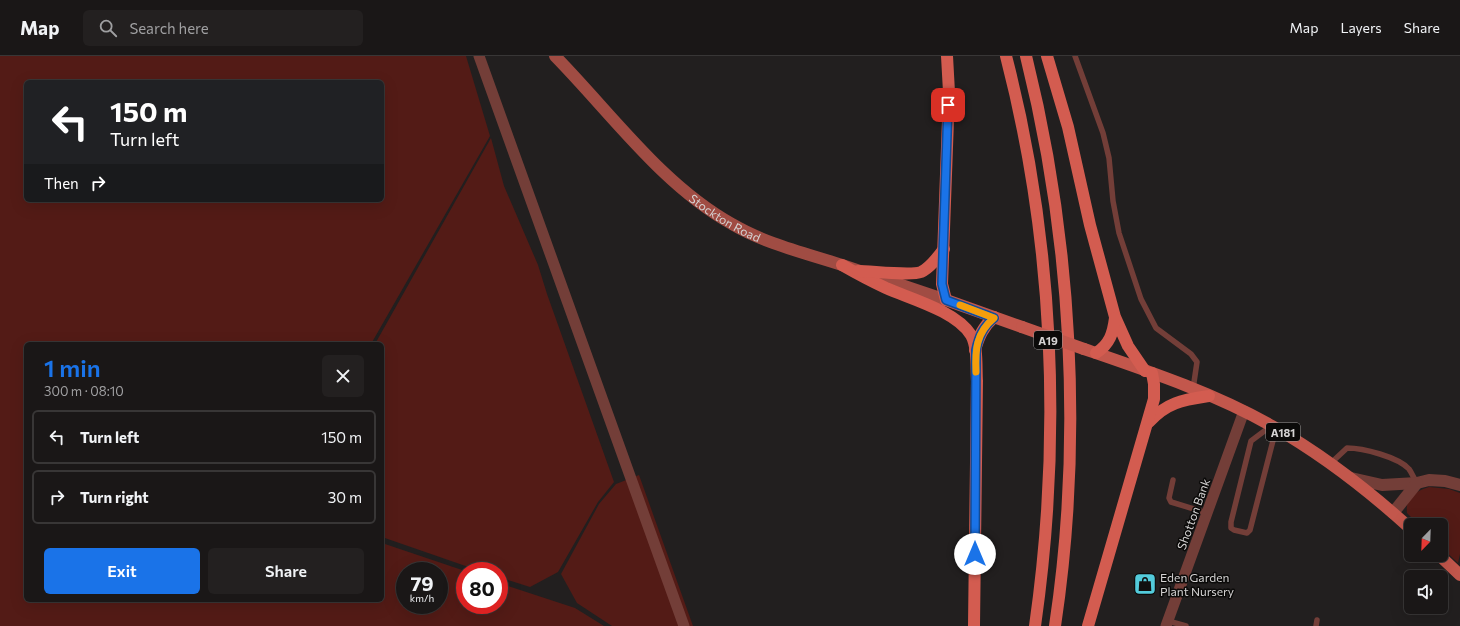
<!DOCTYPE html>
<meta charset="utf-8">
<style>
body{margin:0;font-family:Commissioner,sans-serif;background:#232020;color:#f1f3f6;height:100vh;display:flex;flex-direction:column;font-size:15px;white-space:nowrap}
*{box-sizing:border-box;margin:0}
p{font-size:13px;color:#9f9fa1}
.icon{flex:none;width:22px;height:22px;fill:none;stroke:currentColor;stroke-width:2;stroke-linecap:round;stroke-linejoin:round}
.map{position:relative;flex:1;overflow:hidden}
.drawer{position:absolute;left:24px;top:286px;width:360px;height:260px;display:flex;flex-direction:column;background:#1a1717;border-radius:6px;box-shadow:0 4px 16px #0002,0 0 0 1px #383636}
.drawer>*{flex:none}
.guide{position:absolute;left:24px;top:24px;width:360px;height:122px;border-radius:6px;box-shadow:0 4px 16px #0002,0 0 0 1px #383636;background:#202124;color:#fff;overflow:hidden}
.needle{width:26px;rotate:203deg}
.tools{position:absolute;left:1404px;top:462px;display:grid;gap:8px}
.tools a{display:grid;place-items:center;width:44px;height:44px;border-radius:6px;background:#1a1717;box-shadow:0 4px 16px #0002,0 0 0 1px #383636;font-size:20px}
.speed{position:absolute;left:396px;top:506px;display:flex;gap:8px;font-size:20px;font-weight:700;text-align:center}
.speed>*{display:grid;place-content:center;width:52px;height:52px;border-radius:50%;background:#1a1717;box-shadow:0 4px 16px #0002,0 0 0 1px #383636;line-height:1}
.speed small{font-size:10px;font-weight:400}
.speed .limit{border:6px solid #d22;background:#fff;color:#111}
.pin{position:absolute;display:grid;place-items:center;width:34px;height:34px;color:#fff;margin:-17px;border-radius:8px;box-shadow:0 2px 6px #0006}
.me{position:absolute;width:44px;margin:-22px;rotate:0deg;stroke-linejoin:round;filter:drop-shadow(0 0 3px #0008)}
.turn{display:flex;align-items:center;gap:14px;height:84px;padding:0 20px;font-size:18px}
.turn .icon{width:52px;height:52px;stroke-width:2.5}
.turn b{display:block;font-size:28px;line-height:34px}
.then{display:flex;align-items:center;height:38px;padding:0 20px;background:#0003;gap:8px;font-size:15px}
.round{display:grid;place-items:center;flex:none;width:42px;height:42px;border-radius:6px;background:#232020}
.head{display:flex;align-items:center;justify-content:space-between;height:68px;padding:0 20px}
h1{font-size:24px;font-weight:600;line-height:30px;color:#1a73e8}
.cta{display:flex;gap:8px;margin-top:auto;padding:8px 20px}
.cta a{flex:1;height:46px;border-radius:6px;background:#1a73e8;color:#fff;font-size:16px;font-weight:600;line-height:46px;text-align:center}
.cta a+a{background:#232020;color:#f1f3f6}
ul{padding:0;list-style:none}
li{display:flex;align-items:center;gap:12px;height:54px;margin:0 8px 6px;padding:0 12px;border:2px solid #383636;border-radius:6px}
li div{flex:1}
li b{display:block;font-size:15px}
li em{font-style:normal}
header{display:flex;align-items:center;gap:24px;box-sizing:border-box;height:56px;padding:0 20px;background:#1a1717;border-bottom:1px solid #383636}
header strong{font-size:19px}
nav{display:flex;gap:22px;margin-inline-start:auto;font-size:14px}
.search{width:280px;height:36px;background:#232020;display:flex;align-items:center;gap:10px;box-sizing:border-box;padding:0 14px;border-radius:6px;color:#9f9fa1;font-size:15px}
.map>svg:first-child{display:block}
.green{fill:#531b16;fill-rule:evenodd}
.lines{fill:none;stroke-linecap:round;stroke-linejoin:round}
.service{stroke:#733e38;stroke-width:5.5}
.minor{stroke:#733e38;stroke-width:11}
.tertiary{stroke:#733e38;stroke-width:12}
.secondary{stroke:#a04c43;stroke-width:12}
.primary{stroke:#c3574c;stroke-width:12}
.trunk{stroke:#d35c50;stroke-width:12}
.primary-bridge{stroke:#c3574c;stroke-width:12}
.route-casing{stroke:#114b97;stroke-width:10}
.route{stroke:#1a73e8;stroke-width:7}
.slow{stroke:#f59e0b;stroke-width:7}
.labels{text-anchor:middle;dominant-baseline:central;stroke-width:3;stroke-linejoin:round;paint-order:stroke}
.shield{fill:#0b0a09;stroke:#989796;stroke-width:1}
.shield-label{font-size:11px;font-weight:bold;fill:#d5d3d3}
.street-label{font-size:12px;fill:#d5d3d3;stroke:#0b0a09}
.poi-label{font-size:12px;fill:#d5d3d3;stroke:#0b0a09;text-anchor:start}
</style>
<header>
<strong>Map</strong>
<div class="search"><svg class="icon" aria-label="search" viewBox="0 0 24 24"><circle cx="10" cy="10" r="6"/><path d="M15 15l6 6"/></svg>Search here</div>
<nav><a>Map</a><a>Layers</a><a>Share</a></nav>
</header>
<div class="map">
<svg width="1460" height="570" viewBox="0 0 1460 570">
<rect width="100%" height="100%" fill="#221f1f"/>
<g class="green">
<path d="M0 0H466L490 80 371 288H26V544H382V487L465 515V549H499V527L575 552 604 570H0ZM26 26H382V144H26ZM405 515H439V549H405Z"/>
<polygon points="491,82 504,130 538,209 547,238 614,426 598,446 558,516 530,531 499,521 499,515 480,515 382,481 382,288 375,288"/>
<polygon points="639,419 693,570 612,570 577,547 561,518 599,448 616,428"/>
<path d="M1429 431 1449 433 1460 437V498L1458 507 1441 491V469H1419L1407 457C1405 442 1416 435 1429 431Z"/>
</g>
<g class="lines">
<g class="service">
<polyline points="1075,0 1103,77 1109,102 1113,145 1119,177 1141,243 1156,272 1191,298 1197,306 1193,333"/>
<polyline points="1271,370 1251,385 1231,466 1231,472 1234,474 1247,477 1250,474 1276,373"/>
<path d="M1331 407 1347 392C1363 392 1398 401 1409 413 1412 417 1414 423 1417 427"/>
<polyline points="1173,424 1169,442 1171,446 1207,457"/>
<polyline points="1168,565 1186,570"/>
<polyline points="1316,570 1317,564"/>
</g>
<g class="minor">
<polyline points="479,0 684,570"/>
<polyline points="1166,570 1244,355"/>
</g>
<g class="tertiary">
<polyline points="1351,422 1382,429 1417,427 1429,424 1445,425 1460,429"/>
<polyline points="1393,457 1417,427"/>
</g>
<path class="secondary" id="s1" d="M555 0C611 57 662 129 732 168 766 188 805 197 842 209 877 221 911 232 946 244"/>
<g class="primary">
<polyline points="946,244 1022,271"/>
<path d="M1084 293C1148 315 1214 337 1272 370 1323 399 1368 434 1411 473"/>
<polyline points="1439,499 1460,519"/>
</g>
<g class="trunk">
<path d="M1006 0C1054 185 1062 381 1035 570"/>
<path d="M1026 0C1072 183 1083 384 1055 570"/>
<polyline points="1047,0 1068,71 1090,169 1115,261 1128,290 1145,315"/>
<path d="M842 209C856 217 871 225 886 232 911 243 956 255 971 279 978 292 976 310 977 325L974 570"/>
<path d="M858 215C871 215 911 220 921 216 930 212 938 201 944 193"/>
<polyline points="946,244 942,228 949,36 947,0"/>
<path d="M975 294C979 280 983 271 994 261"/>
<path d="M1096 297C1110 288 1113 277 1115 262"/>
<path d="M1149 366C1167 346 1183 344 1209 340"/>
<polyline points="1088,570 1154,343 1154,328 1152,317"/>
</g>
<polyline class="primary-bridge" points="1022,271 1084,293"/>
</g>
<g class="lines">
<g class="route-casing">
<path id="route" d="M948 49 942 228 946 244 994 262C983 271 979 280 976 294L975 498"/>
</g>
<use href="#route" class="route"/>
<path class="slow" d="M960 249 994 262C976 277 975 294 976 316"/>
</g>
<defs>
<g id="shop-square" transform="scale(1.15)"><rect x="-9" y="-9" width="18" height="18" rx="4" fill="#53cbdb" stroke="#0b0a09"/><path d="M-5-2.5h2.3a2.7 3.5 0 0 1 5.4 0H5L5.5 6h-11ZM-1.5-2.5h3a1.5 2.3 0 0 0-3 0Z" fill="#111"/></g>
</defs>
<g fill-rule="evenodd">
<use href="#shop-square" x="1145" y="528"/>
</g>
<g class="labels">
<g class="shield">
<rect x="1034" y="275" width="28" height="18" rx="3"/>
<rect x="1266" y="367" width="34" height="18" rx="3"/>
</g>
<g class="shield-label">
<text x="1048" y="284">A19</text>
<text x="1283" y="376">A181</text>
</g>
<g class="street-label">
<text stroke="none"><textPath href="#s1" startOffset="236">Stockton Road</textPath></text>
<text transform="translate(1193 458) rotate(-70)">Shotton Bank</text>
</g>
<g class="poi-label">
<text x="1160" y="521">Eden Garden<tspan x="1160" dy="14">Plant Nursery</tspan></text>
</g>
</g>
</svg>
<div class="tools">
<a><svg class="needle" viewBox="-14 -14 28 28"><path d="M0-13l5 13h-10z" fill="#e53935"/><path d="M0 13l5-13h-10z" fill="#9f9fa1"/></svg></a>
<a><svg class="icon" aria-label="sound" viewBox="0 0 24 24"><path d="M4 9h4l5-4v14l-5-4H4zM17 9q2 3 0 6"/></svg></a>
</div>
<div class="speed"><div>79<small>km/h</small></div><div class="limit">80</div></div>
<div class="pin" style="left:948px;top:49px;background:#d93025"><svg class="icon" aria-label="arrive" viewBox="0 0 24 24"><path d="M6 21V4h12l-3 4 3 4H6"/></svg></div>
<svg class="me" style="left:975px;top:498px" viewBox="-20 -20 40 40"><circle r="19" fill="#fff"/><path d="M0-13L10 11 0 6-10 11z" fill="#1a73e8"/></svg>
<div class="guide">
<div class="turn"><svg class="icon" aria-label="left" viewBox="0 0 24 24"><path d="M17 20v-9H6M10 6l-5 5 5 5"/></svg><div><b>150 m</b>Turn left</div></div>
<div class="then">Then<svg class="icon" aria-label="right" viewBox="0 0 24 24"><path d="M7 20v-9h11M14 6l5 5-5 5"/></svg></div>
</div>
<section class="drawer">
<div class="head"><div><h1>1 min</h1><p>300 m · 08:10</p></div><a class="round"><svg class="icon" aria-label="close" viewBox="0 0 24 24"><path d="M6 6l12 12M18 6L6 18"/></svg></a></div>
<ul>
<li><svg class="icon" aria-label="left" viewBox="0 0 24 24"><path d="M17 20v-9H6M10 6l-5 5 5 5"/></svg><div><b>Turn left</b></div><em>150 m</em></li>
<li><svg class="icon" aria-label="right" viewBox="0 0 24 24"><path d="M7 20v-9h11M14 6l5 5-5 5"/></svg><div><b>Turn right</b></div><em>30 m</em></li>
</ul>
<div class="cta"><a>Exit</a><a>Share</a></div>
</section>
</div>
